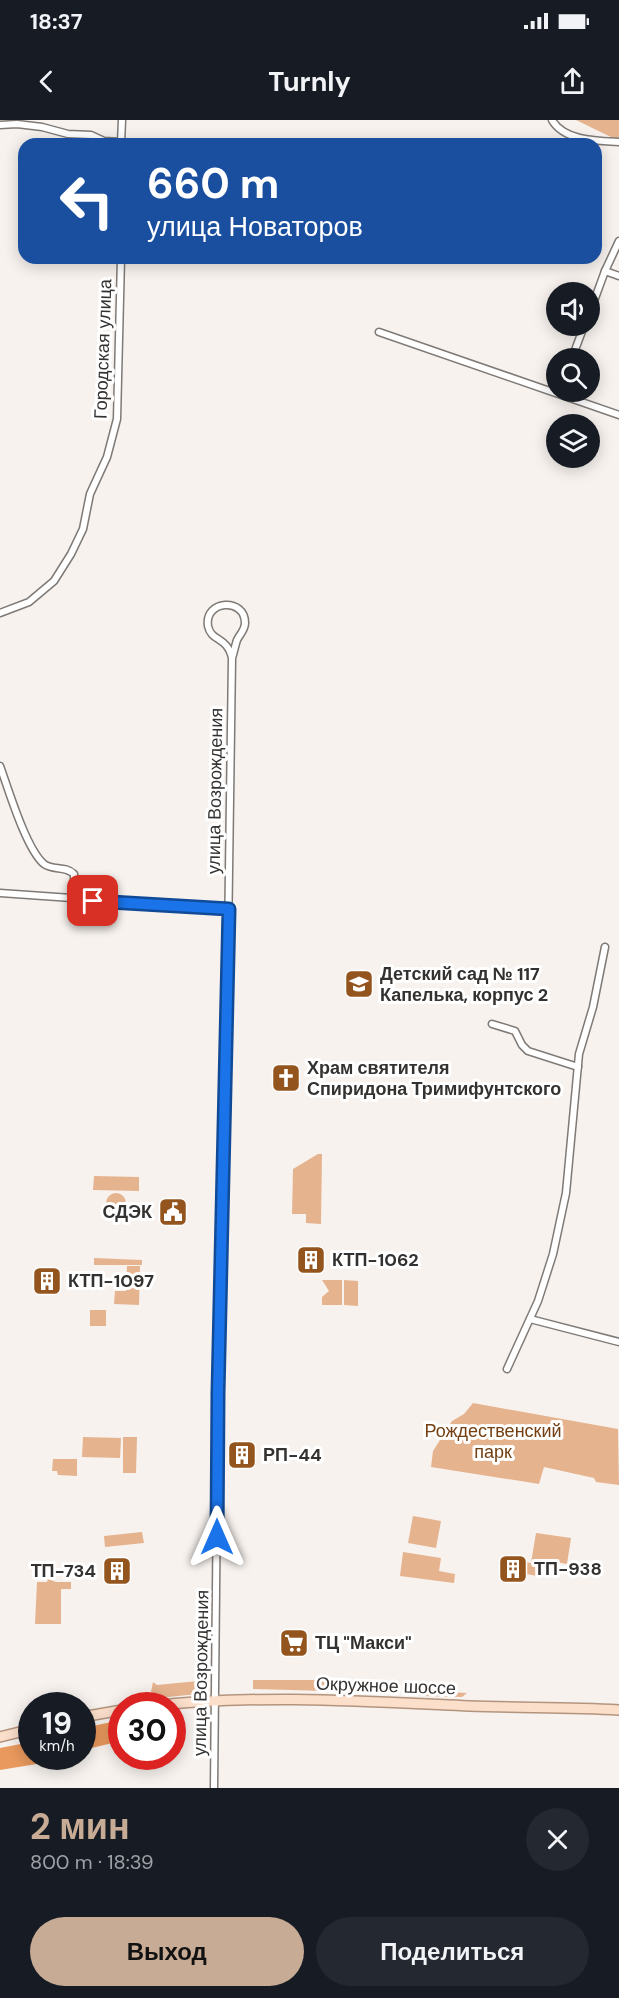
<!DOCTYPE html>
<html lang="ru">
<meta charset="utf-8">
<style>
body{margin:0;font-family:"DM Sans",sans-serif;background:#242831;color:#f1f3f6;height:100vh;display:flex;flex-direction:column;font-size:22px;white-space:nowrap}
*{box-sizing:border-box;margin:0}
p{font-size:20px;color:#9ea1a6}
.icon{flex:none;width:33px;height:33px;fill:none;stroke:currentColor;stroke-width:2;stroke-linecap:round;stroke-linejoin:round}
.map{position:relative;height:1668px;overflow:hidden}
.panel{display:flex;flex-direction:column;background:#171b24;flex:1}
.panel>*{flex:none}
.banner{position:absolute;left:18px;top:18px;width:584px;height:126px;border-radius:18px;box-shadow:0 3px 15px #0003;background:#1a4fa0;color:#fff;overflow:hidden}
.controls{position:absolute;left:546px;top:162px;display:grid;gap:12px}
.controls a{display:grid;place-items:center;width:54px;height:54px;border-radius:50%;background:#171b24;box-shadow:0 3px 15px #0003;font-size:30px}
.speed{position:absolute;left:18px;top:1572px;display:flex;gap:12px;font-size:30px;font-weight:700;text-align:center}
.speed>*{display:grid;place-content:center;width:78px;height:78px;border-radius:50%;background:#171b24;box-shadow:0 3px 15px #0003;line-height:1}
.speed small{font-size:15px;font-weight:400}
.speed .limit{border:9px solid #d22;background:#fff;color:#111}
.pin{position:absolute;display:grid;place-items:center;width:51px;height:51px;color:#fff;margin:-26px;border-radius:12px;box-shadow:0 3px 9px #0006}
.me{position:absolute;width:66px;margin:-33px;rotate:0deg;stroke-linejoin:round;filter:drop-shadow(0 0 4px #0008)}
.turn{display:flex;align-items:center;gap:21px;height:126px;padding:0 30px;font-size:27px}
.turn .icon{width:78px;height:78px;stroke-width:2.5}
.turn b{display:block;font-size:42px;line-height:51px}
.round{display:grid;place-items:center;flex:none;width:63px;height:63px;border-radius:32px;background:#242831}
.summary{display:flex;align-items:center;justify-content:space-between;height:102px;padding:0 30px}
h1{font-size:36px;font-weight:700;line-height:45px;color:#c7ab95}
.primary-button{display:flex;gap:12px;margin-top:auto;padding:12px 30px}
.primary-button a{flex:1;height:69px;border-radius:36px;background:#c7ab95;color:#111;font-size:24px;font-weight:700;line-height:69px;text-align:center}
.primary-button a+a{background:#242831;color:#f1f3f6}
.status{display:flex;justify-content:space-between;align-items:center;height:42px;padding:0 30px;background:#171b24;direction:ltr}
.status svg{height:16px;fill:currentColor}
header{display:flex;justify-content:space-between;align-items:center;height:78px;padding:0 30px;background:#171b24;font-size:27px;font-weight:700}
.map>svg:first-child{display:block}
.green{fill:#e6b38f}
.forest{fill:#e9995d}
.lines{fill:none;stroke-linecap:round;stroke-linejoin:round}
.minor-casing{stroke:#7f7a76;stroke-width:9}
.primary-casing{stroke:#b3947e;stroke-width:12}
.minor{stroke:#fff;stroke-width:6}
.primary{stroke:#fbdfcb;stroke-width:9}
.route-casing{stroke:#114b97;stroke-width:15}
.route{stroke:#1a73e8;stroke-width:10}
.labels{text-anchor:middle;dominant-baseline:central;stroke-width:6;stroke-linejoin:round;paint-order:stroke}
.street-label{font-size:18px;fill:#343230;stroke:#fff}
.poi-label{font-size:18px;font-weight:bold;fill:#343230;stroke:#fff;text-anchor:start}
.park-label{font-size:18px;fill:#744013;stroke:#fff}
</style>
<div class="status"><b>18:37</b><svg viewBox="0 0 49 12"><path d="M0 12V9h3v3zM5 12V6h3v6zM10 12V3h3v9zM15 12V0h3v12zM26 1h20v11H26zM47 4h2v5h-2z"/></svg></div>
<header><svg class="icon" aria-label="back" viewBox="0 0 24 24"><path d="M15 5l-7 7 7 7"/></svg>Turnly<svg class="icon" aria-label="share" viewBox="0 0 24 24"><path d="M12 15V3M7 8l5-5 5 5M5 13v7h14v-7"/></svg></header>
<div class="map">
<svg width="619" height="1668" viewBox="0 0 619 1668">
<rect width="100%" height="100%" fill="#f7f2ee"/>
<g class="green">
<polygon points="576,0 619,0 619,21"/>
<polygon points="318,1034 322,1034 321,1104 306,1103 306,1094 292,1094 293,1049"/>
<polygon points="94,1056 139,1057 139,1071 93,1070"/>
<circle cx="116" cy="1083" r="10"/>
<polygon points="94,1138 142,1140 142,1145 94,1145"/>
<polygon points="127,1146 140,1146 139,1185 114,1184 115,1171 126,1171"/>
<polygon points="322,1160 342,1160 342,1185 322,1185 322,1177 329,1171"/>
<polygon points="344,1160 358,1161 358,1186 344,1185"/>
<rect x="90" y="1190" width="16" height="16"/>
<polygon points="473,1283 618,1309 619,1365 596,1362 594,1358 544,1347 539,1364 431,1347 433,1331 452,1301 464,1294"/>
<polygon points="83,1317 121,1318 120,1338 82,1337"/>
<polygon points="123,1317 137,1317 136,1353 123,1353"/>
<polygon points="53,1339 77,1339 77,1356 58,1355 57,1351 52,1351"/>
<polygon points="413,1396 441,1401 436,1428 408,1423"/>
<polygon points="142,1412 144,1423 105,1427 104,1416"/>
<polygon points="536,1413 571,1418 567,1444 540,1439 537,1456 516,1452 518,1441 531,1443"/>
<polygon points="403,1432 441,1438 439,1451 455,1454 454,1463 400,1456"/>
<polygon points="48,1459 56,1462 71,1462 71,1469 61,1469 61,1504 35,1504 37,1462 47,1462"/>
<polygon points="199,1557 202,1562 202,1571 198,1574 158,1578 151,1572 153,1562 157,1565 198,1561"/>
<polygon points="326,1557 328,1563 326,1571 253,1569 253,1560 323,1560"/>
<polygon points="416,1570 467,1573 462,1577 421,1576 418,1575"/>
</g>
<g class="forest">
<polygon points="121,1600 121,1621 83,1630 83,1608"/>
<polygon points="31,1622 32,1636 60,1637 43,1643 0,1650 0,1628"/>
</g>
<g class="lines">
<g class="minor-casing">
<g id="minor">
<path d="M552 0C564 21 597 21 619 22"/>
<polyline points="0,5 17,4 42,7 68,14 91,15 104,21 122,22"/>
<polyline points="121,23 122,0"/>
<polyline points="605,151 619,121"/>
<polyline points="590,192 605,151 619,156"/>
<polyline points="379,212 619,295"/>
<polyline points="572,238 584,206"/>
<polyline points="0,493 29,482 54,461 71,434 83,409 90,374 107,337 117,299 121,138"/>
<path d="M0 646C8 668 26 729 44 744 53 751 65 745 74 754V779"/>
<polyline points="0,773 229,789"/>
<polyline points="492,904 515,911 522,925 528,931 578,947"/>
<polyline points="530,1199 619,1222"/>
<polyline points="507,1249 538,1181 553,1134 566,1073 579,934 593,887 605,827"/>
<path d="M214 1668 218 1273 225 1033 232 538C234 532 235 526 237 520 240 514 245 510 245 503 245 477 204 480 208 506 211 522 227 516 232 538"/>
</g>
</g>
<g class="primary-casing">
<g id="primary">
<path d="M151 1586C257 1574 363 1581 469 1586 519 1588 569 1587 619 1590"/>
<polyline points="82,1597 122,1590"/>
<polyline points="0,1617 32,1609"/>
</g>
</g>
<use href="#minor" class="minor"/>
<use href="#primary" class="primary"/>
</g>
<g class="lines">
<g class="route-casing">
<polyline id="route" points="93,781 229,789 218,1273 217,1417"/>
</g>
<use href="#route" class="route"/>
</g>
<defs>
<g id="school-square" transform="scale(1.5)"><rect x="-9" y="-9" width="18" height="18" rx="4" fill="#94541e" stroke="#fff"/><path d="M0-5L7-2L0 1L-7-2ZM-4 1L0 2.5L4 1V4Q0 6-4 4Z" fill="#fff"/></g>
<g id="church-square" transform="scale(1.5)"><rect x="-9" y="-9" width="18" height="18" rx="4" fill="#94541e" stroke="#fff"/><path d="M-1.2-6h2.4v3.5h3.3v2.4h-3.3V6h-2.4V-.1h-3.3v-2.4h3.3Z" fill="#fff"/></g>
<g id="civic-square" transform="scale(1.5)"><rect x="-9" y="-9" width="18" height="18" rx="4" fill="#94541e" stroke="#fff"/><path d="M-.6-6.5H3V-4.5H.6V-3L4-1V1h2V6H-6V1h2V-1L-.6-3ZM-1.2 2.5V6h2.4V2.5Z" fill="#fff"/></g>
<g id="building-square" transform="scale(1.5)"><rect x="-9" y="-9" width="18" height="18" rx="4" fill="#94541e" stroke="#fff"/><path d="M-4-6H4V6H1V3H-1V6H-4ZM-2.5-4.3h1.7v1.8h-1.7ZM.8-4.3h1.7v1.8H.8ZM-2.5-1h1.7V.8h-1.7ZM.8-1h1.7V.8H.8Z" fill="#fff"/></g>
<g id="supermarket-square" transform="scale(1.5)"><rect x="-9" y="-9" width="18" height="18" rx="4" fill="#94541e" stroke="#fff"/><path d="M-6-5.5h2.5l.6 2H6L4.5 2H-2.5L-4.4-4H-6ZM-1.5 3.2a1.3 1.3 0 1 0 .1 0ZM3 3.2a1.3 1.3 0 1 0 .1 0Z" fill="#fff"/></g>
</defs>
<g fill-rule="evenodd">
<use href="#school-square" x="359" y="864"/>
<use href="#church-square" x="286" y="958"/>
<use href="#civic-square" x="173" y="1092"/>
<use href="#building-square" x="311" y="1140"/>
<use href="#building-square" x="47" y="1161"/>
<use href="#building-square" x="242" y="1335"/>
<use href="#building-square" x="513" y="1449"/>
<use href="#building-square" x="117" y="1451"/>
<use href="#supermarket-square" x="294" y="1523"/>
</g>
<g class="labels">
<g class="street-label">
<text transform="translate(103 229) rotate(-88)">Городская улица</text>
<text transform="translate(215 671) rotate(-89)">улица Возрождения</text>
<text transform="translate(201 1553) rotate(-89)">улица Возрождения</text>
<text transform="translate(386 1566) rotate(2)">Окружное шоссе</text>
</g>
<g class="poi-label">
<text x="380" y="854">Детский сад № 117<tspan x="380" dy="21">Капелька, корпус 2</tspan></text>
<text x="307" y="948">Храм святителя<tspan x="307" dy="21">Спиридона Тримифунтского</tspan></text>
<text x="152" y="1092" text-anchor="end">СДЭК</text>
<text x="332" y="1140">КТП-1062</text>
<text x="68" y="1161">КТП-1097</text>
<text x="263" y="1335">РП-44</text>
<text x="534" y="1449">ТП-938</text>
<text x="96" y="1451" text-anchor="end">ТП-734</text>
<text x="315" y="1523">ТЦ "Макси"</text>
</g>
<g class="park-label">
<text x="493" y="1311">Рождественский<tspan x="493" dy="21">парк</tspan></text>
</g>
</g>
</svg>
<div class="controls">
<a><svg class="icon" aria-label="sound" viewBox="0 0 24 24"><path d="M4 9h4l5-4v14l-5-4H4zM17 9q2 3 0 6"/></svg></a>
<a><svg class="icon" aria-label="search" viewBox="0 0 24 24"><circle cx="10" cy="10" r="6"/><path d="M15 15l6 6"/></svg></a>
<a><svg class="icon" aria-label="layers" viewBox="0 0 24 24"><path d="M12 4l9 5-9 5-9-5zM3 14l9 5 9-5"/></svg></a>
</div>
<div class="speed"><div>19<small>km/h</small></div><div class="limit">30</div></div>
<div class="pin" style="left:93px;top:781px;background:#d93025"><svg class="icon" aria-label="arrive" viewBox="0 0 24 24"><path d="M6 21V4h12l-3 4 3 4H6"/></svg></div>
<svg class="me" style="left:217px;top:1417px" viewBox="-20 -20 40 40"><path d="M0-17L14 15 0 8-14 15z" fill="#1a73e8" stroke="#fff" stroke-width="4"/></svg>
<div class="banner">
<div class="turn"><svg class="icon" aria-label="left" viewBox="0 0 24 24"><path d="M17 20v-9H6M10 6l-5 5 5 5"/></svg><div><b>660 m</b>улица Новаторов</div></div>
</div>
</div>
<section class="panel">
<div class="summary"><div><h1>2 мин</h1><p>800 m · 18:39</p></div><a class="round"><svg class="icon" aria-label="close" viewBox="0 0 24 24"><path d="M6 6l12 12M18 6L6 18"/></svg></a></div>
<div class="primary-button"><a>Выход</a><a>Поделиться</a></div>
</section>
